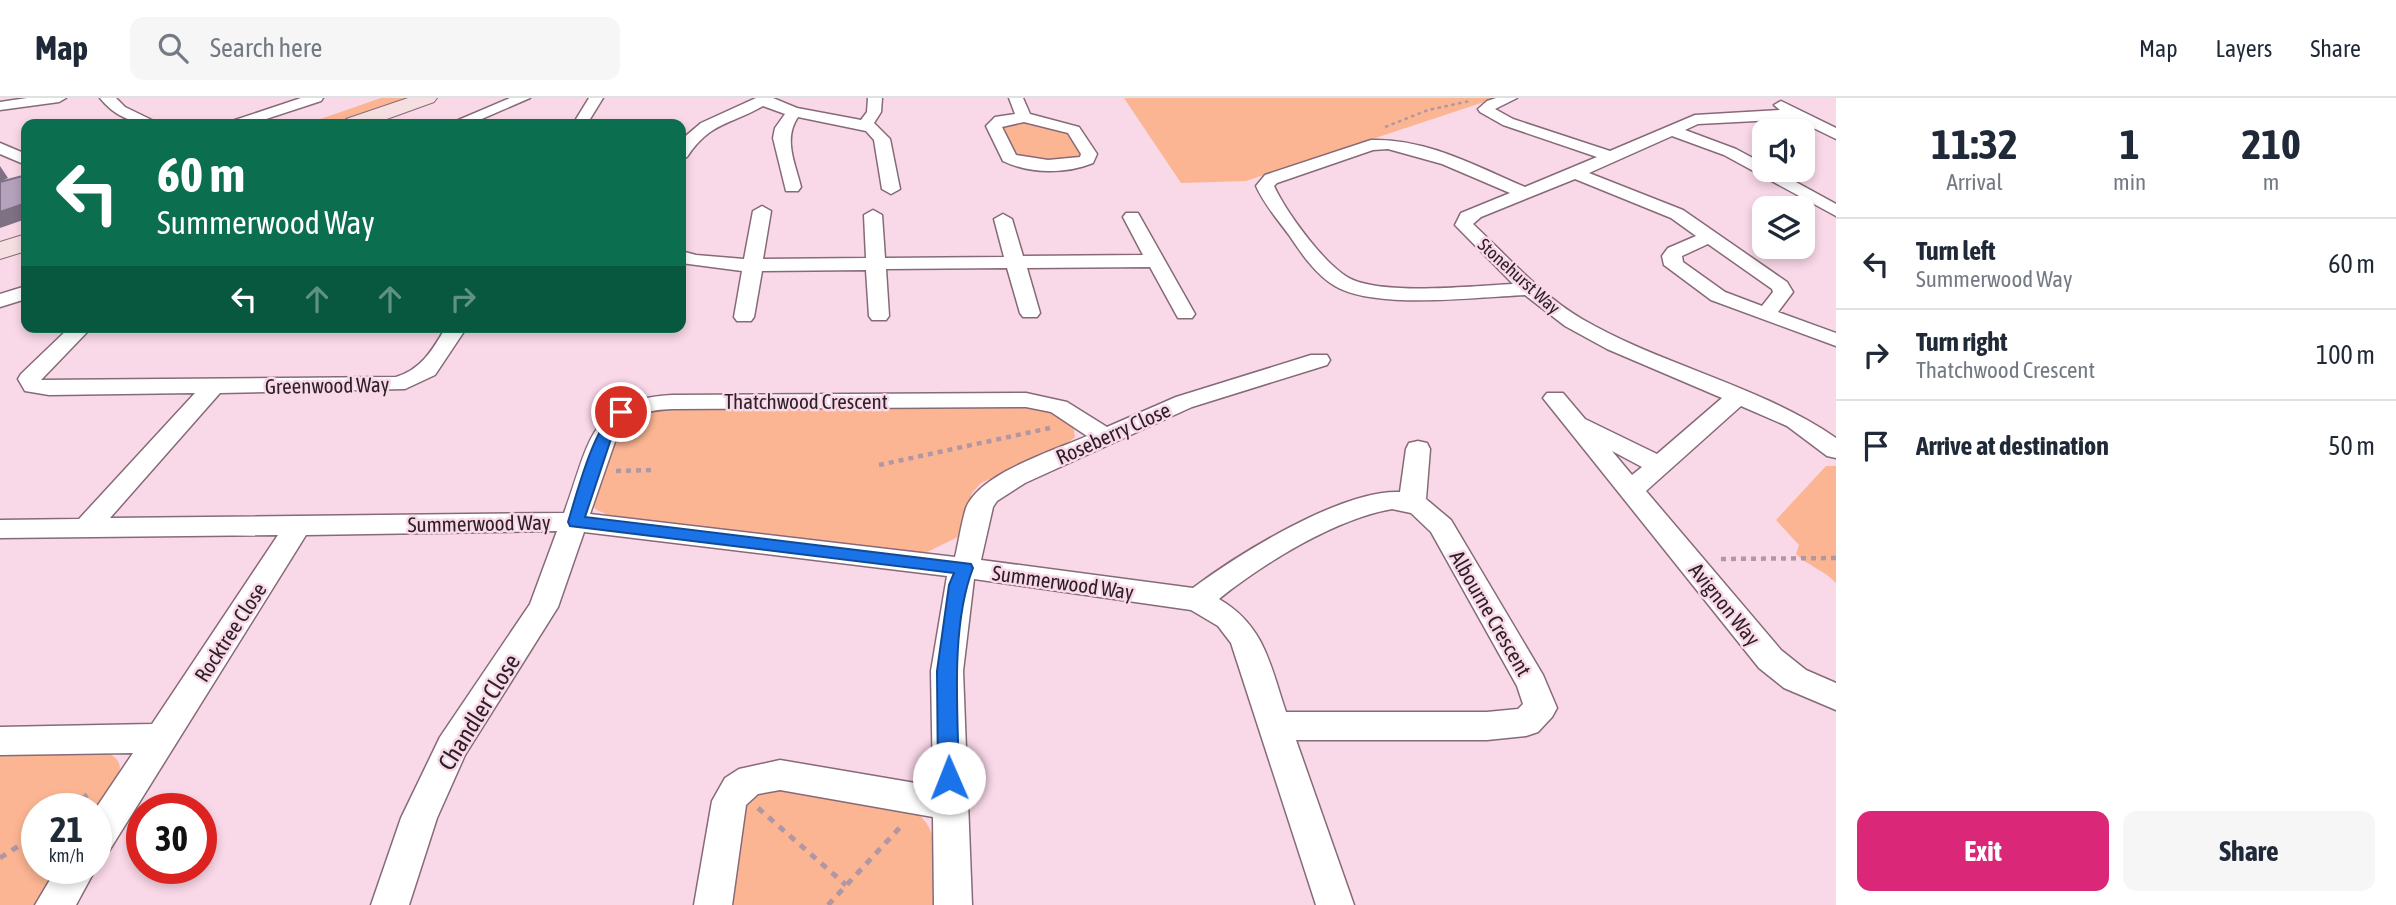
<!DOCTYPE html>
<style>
body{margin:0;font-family:"Asap Condensed",sans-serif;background:#f6f6f7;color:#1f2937;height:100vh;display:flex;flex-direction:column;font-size:26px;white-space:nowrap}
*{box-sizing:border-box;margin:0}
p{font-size:23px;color:#747a83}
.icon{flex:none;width:38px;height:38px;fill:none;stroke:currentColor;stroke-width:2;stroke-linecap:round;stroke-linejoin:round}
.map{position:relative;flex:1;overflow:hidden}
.panel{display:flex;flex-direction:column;background:#fff;width:560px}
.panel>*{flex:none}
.banner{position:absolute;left:21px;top:21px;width:665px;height:214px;border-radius:14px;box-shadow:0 4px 10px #0003;background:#0b6e4f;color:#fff;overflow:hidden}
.controls{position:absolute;left:1752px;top:21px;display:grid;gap:14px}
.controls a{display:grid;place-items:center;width:63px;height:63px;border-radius:14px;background:#fff;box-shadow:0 4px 10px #0003;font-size:35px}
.speed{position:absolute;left:21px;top:695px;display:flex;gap:14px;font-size:35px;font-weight:700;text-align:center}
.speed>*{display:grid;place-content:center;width:91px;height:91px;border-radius:50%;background:#fff;box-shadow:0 4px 10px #0003;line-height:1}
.speed small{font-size:18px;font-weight:400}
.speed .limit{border:10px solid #d22;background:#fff;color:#111}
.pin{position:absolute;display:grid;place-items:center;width:60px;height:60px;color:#fff;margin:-30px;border:4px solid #fff;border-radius:50%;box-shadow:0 2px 7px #0007}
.me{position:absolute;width:77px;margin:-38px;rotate:359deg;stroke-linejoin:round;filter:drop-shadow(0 0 5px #0008)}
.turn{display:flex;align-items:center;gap:24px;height:147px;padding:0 21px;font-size:32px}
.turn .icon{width:91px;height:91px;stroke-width:2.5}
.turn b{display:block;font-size:49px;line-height:60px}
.lanes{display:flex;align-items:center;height:66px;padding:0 21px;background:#0003;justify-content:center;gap:35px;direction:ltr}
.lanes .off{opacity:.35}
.eta{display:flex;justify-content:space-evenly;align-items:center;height:119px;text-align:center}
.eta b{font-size:42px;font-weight:700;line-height:49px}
.action{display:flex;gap:14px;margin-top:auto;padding:14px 21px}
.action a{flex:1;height:80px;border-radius:14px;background:#db2777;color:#fff;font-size:28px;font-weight:700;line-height:80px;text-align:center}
.action a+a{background:#f6f6f7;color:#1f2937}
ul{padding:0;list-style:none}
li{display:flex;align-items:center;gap:21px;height:91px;padding:0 21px;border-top:2px solid #e0e1e3}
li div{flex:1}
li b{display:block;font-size:26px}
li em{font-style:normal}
header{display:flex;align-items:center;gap:42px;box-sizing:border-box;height:98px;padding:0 35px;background:#fff;border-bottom:2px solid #e0e1e3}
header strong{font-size:33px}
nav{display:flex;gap:38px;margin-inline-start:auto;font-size:24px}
.search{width:490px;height:63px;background:#f6f6f7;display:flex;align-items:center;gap:18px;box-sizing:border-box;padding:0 24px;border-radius:14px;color:#747a83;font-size:26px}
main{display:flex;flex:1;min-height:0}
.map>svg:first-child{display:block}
.green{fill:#fbb593}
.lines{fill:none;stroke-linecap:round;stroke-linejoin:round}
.street-casing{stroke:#866a78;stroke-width:3}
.secondary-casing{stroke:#866a78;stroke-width:2}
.path-far2{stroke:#b197a4;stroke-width:2.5;stroke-dasharray:3.5 3.5;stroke-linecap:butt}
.path-far1{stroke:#b197a4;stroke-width:4.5;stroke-dasharray:5 5;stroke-linecap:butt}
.path{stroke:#b197a4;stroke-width:5;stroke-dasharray:7 7;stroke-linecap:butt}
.street{fill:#fff;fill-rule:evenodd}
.secondary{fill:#f5dfe0;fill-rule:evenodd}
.shaded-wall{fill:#7e7183}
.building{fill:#b4a1bb;stroke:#7e7183;stroke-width:2}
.route{fill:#1a73e8;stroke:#114b97;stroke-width:2}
.labels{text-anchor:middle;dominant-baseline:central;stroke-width:5;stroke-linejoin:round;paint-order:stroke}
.far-street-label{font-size:18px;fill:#2d2127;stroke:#f9d8e8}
.street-label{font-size:21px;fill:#2d2127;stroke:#f9d8e8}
.near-street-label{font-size:24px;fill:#2d2127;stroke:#f9d8e8}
</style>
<header>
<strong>Map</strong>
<div class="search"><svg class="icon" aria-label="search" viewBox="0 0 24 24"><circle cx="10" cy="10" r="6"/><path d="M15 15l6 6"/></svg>Search here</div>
<nav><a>Map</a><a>Layers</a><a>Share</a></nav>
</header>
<main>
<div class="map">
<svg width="1836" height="807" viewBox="0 0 1836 807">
<rect width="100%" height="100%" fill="#f9d8e8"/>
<g class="green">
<polygon points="381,0 409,0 337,26 306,26"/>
<polygon points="1124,0 1496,0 1246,83 1181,85"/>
<polygon points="1023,22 1069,33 1082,58 1075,63 1018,62 1000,26"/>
<polygon points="1028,307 1048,311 1073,327 1075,339 1065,347 981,385 972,395 962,437 923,456 608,417 595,411 593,406 618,325 642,311"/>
<path d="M1826 368H1836V485C1824 472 1808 468 1796 456L1799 447 1776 422Z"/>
<path d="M101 653C139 663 110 691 96 710H37V770H60L36 807H0V654Z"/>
<path d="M771 689 914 713C944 733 936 775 937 807H728L747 699Z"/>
</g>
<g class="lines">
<g class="street-casing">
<g id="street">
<polygon points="27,0 66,0 59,4 0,12 0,4"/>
<path d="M100 0H116L125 9 160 26C136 27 115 19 100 0Z"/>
<polygon points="301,0 323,0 321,3 251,26 229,26 232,23"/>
<polygon points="510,0 530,0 470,26 449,26"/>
<polygon points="589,0 603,0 587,26 573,26"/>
<path d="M756 0H773L797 10 861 22 867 14 868 0H882L881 14 874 25 890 41 900 91 891 96 882 91 874 42 866 33 798 19C783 41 795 65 801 89L798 93H786L773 40 775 30 785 16 763 8C730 27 710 24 687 59L681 61V42L701 25Z"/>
<path d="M1009 0H1023L1030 16 1079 29 1097 56 1093 65C1066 76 1030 76 1003 63L986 28 995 19 1015 16ZM1024 24 1068 35 1081 56 1080 59 1048 62 1016 57 1002 29Z"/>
<path d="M1496 0H1517L1495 11 1513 21 1610 53 1695 17 1780 12 1774 7 1781 3 1836 30V41L1795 21 1698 26 1685 32 1736 51 1764 66V72H1774L1836 106V118L1724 57 1672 38 1589 75 1683 112 1787 184 1793 194 1778 214 1836 235V248L1711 202 1664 167 1662 158 1668 150 1696 138 1671 120 1575 81 1481 119 1473 126C1507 158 1541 197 1582 221 1663 268 1759 287 1836 340V360L1827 358 1787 328 1741 308 1646 393 1781 552 1806 572 1836 585V612L1784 590 1759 570 1543 300 1547 295H1563L1585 321 1657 356 1722 300 1607 251 1565 228 1525 197C1478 199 1375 212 1335 188 1316 177 1301 155 1289 137 1277 121 1264 106 1256 88L1265 77 1371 42C1425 40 1476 68 1525 89L1597 59 1503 27 1480 14 1478 11 1487 3ZM1388 51 1442 66 1510 95 1461 115 1455 127 1513 186C1472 188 1389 197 1353 182 1327 171 1286 114 1274 88L1277 85 1373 52ZM1708 146 1772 191 1773 194 1762 208 1725 194 1683 164 1682 158ZM1612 353 1642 369 1632 377Z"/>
<polygon points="0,45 26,56 26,67 0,56"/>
<polygon points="762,108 771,113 763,161 866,160 864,117 873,112 882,117 885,160 1004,159 994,121 1003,116 1012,121 1023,158 1143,157 1123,119 1126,115 1138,115 1195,216 1192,220 1178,220 1150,169 1027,170 1040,215 1037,219 1023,219 1020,215 1007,170 886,171 889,218 886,222 872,222 869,218 866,172 762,173 754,219 751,223 737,223 734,219 742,173 681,165 681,153 696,157 744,161 753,113"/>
<polygon points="26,188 26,201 0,209 0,196"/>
<path d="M70 229H92L41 282 396 279C422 271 433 251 446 229H467L435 277 405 291 220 295 110 420 564 415C589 348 588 301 672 297L1026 295 1067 304 1107 329 1176 299 1311 257H1327L1330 262 1327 267 1192 309 1025 385 997 403 993 409 981 462 1193 490C1238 456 1343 391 1400 394L1406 351 1409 345 1418 343 1427 345 1430 351 1426 401 1451 422 1543 577 1557 610 1552 619 1538 634 1526 638 1487 642H1296L1354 807H1316L1231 545 1218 528 1191 512 974 481 963 573 972 807H934L933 719 780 692 758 696 746 707 732 807H694L712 703 725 680 739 671 780 662 933 688 931 573 947 478 584 434 558 509 465 657 437 720 409 807H371L401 720 440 639 530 506 557 433 306 437 109 753 96 757V710L133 655 0 657V629L152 626 278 437 0 440V422L79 421 195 295 49 297 25 293 18 281 21 276ZM1026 309 1051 314 1087 338C1053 353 980 375 966 410 961 426 959 443 955 459L590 416 618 335C631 315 650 312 672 311ZM1392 411 1411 415 1431 434 1517 588 1523 606 1518 611 1487 614H1286C1270 567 1265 528 1219 501 1264 465 1335 421 1392 411Z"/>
<polygon points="57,770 96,770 76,807 35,807"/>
</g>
</g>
<g class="secondary-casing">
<g id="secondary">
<polygon points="408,0 437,0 434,4 373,26 343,26 346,21"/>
<polygon points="26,136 26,153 0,161 0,144"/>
</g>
</g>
<polyline class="path-far2" points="1385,29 1428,12 1470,3"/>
<g class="path-far1">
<polyline points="879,367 1050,330"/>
<polyline points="616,373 654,372"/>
<polyline points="1721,461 1836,460"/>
</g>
<g class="path">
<polyline points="71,710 88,696"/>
<polyline points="758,710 846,787"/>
<polyline points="0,760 37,736"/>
<polyline points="828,807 904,725"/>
</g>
<use href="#street" class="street"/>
<use href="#secondary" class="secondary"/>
</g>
<g class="shaded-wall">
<polygon points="0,68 8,80 0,84"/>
<polygon points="26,105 26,121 0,130 0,114"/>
</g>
<polygon class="building" points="26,77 26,105 0,114 0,84"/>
<path class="route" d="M621 310 629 314 613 335 585 419 971 466 973 470C950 530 958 616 959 680L956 686 949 689 941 686 938 680 937 573 949 487 954 475 570 428 568 424C576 399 596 318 621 310Z"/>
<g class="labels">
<g class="far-street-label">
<text transform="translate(1519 178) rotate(42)">Stonehurst Way</text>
</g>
<g class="street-label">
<text transform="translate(327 287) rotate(-1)">Greenwood Way</text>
<text x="806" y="303">Thatchwood Crescent</text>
<text transform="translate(1113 335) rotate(-24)">Roseberry Close</text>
<text transform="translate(479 425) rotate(-1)">Summerwood Way</text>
<text transform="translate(1063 484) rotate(8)">Summerwood Way</text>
<text transform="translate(1725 506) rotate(51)">Avignon Way</text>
<text transform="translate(1491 515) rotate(60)">Albourne Crescent</text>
<text transform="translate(230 534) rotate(-57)">Rocktree Close</text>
</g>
<g class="near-street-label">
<text transform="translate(479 614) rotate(-58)">Chandler Close</text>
</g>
</g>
</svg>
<div class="controls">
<a><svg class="icon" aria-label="sound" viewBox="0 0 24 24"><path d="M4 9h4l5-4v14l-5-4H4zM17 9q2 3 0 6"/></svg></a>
<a><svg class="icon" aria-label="layers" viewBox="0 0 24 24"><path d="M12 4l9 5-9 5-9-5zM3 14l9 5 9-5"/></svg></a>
</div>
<div class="speed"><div>21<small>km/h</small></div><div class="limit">30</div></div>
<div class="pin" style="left:621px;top:314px;background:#d93025"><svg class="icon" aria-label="arrive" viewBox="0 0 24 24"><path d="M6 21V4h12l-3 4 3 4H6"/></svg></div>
<svg class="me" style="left:949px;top:680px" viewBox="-20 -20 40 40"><circle r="19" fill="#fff"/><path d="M0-13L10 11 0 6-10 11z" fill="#1a73e8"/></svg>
<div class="banner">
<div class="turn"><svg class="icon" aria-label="left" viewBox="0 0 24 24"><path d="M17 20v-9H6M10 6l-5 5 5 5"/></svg><div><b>60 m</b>Summerwood Way</div></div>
<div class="lanes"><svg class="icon" aria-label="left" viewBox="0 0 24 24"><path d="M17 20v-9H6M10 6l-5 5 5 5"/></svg><svg class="icon off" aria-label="ahead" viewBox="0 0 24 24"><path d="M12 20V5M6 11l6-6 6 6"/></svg><svg class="icon off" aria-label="ahead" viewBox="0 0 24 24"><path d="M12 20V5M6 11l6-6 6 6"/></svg><svg class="icon off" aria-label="right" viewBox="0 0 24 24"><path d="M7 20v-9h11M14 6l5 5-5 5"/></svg></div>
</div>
</div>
<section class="panel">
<div class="eta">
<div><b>11:32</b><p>Arrival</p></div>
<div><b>1</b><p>min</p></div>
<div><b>210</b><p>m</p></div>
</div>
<ul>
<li><svg class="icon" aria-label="left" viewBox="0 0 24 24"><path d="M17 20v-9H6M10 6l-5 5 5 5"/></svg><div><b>Turn left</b><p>Summerwood Way</p></div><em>60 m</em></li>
<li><svg class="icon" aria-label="right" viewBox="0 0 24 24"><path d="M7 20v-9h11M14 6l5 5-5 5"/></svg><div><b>Turn right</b><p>Thatchwood Crescent</p></div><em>100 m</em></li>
<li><svg class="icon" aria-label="arrive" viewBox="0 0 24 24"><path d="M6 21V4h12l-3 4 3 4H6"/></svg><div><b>Arrive at destination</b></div><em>50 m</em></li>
</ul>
<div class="action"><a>Exit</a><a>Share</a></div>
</section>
</main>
